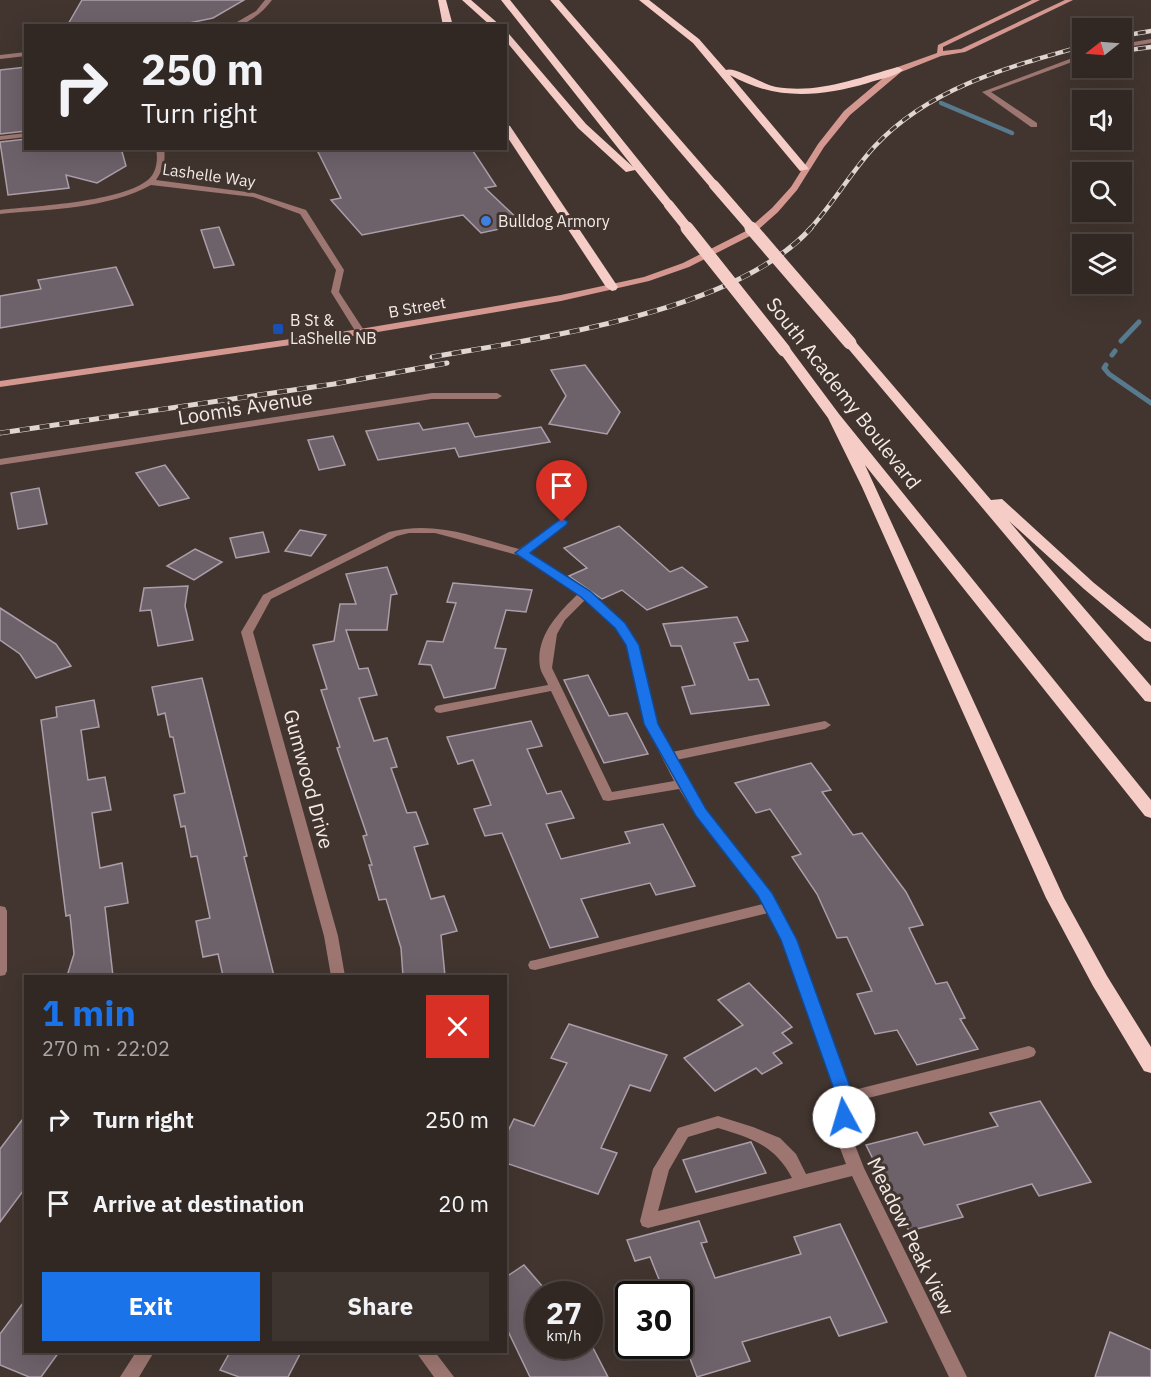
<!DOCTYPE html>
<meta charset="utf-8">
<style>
body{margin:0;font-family:"IBM Plex Sans",sans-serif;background:#3d3430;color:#f1f3f6;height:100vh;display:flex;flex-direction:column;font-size:22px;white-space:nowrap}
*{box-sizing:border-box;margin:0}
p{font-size:20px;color:#a8a6a6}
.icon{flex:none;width:33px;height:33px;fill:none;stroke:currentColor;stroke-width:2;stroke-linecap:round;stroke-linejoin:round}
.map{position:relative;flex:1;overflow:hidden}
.panel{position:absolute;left:24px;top:975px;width:483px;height:378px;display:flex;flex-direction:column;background:#322823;border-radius:0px;box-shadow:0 6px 24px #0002,0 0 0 2px #4d4441}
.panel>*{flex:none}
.hud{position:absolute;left:24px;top:24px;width:483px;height:126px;border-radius:0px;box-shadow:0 6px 24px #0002,0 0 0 2px #4d4441;background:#322823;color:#f1f3f6;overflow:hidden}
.needle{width:39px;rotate:253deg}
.fabs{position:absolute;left:1072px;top:18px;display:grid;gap:12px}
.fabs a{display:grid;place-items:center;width:60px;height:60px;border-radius:0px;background:#322823;box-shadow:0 6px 24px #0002,0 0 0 2px #4d4441;font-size:30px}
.speed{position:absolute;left:525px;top:1281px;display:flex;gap:12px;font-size:30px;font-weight:700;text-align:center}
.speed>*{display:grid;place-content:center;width:78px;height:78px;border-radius:50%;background:#322823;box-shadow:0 6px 24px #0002,0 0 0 2px #4d4441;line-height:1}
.speed small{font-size:15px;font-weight:400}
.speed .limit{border:3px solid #111;border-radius:9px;background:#fff;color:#111}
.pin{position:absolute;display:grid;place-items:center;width:51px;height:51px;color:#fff;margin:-62px -26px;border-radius:50% 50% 50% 0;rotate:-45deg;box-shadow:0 0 6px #0007}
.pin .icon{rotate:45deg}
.me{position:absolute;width:66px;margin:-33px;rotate:354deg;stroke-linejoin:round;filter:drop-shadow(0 0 4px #0008)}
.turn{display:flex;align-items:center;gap:21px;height:126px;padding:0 18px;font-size:27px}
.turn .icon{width:78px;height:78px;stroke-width:2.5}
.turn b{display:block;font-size:42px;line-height:51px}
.round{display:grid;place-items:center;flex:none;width:63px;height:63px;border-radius:0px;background:#3d3430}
.head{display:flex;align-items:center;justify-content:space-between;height:102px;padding:0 18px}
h1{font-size:36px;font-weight:800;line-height:45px;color:#1a73e8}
.action{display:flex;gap:12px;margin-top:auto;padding:12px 18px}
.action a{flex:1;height:69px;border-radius:0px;background:#1a73e8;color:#fff;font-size:24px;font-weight:800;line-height:69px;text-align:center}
.action a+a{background:#3d3430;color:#f1f3f6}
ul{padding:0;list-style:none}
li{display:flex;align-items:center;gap:18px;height:84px;padding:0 18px}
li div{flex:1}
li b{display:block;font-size:22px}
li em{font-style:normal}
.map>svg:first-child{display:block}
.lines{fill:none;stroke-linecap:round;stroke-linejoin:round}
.stream-far1{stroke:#577a8e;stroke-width:4.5}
.stream{stroke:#577a8e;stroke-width:5}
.building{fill:#6d616a;stroke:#ac9ea9;stroke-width:1.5}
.minor{fill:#9d7671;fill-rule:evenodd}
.secondary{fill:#d59890;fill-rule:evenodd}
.trunk{fill:#f6ccc6;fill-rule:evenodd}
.rail-far1-casing{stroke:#dfd5d1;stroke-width:4.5}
.rail-casing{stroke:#dfd5d1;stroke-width:5}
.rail-far1{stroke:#42352f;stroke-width:3;stroke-dasharray:8;stroke-linecap:butt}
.rail{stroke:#42352f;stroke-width:4;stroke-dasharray:10;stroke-linecap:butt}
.trunk-bridge-far1{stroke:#f6ccc6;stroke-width:10}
.trunk-bridge{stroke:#f6ccc6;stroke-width:13}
.route{fill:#1a73e8;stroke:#114b97;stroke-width:1.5}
.shop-dot{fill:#3f7fe0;stroke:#42352f;stroke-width:2}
.transit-dot{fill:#1a4fb4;stroke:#42352f;stroke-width:2}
.labels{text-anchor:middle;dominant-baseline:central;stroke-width:6;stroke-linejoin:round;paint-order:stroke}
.far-street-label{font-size:16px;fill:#f4ebe7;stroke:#42352f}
.far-poi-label{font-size:16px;fill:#f4ebe7;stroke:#42352f;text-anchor:start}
.street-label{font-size:20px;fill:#f4ebe7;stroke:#42352f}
</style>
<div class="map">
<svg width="1151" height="1377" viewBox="0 0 1151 1377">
<rect width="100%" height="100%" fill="#42352f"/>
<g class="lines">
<polyline class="stream-far1" points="941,103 1012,133"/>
<g class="stream">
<polyline points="1121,341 1139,322"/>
<polyline points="1112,355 1115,351"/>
<polyline points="1106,365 1104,368 1109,374 1151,403"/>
</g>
</g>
<g class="building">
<polygon points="82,0 244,0 213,18 175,26 67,26"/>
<polygon points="26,67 26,131 0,134 0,70"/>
<polygon points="26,139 26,148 121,148 126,166 97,183 66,175 69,188 8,195 0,142"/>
<polygon points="316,148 471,148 496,186 485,188 523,224 481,233 463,215 362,235 331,200 341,198"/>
<polygon points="219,227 234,265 214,268 201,230"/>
<polygon points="116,267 133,305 0,328 0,296 41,289 38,280"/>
<polygon points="585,365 620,412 607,434 549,424 566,396 551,370"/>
<polygon points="419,423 423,430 468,423 475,437 541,427 550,442 459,457 455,448 378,460 366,431"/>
<polygon points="333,436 345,465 319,470 308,440"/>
<polygon points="165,465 189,498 159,506 136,473"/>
<polygon points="39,488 47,524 18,529 11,493"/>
<polygon points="619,526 670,572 682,567 707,587 647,610 622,590 602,599 569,576 587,568 564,548"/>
<polygon points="300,530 326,535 311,556 285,551"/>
<polygon points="263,532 269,552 236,558 230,538"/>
<polygon points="195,549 222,562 194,580 167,566"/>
<polygon points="387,567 397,594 391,595 387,630 346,630 359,669 368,668 377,695 359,698 374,741 387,738 397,767 391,768 407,813 416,812 428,844 414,847 431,899 444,896 457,931 441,935 445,976 403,976 401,948 386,899 379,900 369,865 372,865 363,836 367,835 337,748 340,747 321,690 327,689 313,645 334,641 340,604 356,604 346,574"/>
<polygon points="453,583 532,590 526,612 506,610 495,648 506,649 495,688 444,698 431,665 419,664 427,641 443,642 456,603 447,602"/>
<polygon points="188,586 185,606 193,640 158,646 151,610 140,611 144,588"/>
<polygon points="0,608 56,644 71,666 36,678 20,654 0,640"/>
<polygon points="737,617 748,641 734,643 749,680 758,679 769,705 691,714 682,687 695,685 681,646 671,646 663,624"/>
<polygon points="588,675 609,716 627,713 648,754 604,763 564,680"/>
<polygon points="202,678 247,856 244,857 274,976 223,976 218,954 203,957 196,921 210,918 197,856 191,857 185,826 181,827 174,795 185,793 173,737 170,737 165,713 158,715 152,687"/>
<polygon points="94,700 99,727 81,730 88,780 105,777 111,810 92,813 100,868 122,863 128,903 105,907 113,976 67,976 74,954 70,915 66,916 41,720 57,717 56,707"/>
<polygon points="531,721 542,746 527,749 547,794 561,791 574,818 546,824 561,859 630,843 625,832 663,824 695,886 656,895 650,883 581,899 598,937 550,948 502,833 485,836 474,809 491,805 473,760 458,764 447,737"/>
<polygon points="811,763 831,790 822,792 853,835 862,833 906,892 923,925 909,928 936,984 947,982 965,1018 960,1019 978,1049 917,1065 897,1030 875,1034 857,994 872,991 847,937 837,938 817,894 792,857 801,854 770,809 756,813 735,783"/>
<polygon points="749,983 792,1027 782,1033 792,1043 773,1053 782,1063 762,1074 756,1068 715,1091 684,1058 743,1025 718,1000"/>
<polygon points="569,1024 667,1055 650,1091 630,1085 601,1148 617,1153 598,1194 506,1163 506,1135 514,1119 534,1126 567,1063 551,1058"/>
<polygon points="1040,1101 1091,1182 1039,1196 1032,1184 957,1205 963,1217 909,1231 866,1145 917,1132 924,1145 998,1126 990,1113"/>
<polygon points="26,1115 26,1187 0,1222 0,1149"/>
<polygon points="751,1142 766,1173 696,1192 683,1160"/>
<polygon points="699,1221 707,1242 701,1243 715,1278 801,1254 794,1237 840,1224 887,1322 839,1336 830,1317 742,1342 750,1361 697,1377 680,1332 680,1294 665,1294 650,1257 635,1261 627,1240"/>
<polygon points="524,1265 549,1294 538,1294 538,1346 592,1346 608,1377 530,1377 506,1327 506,1277"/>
<polygon points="26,1299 26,1352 59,1352 41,1377 29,1377 0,1365 0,1334"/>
<polygon points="1110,1332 1151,1350 1151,1377 1095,1377"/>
<polygon points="230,1352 301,1352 288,1377 239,1377 220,1370"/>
</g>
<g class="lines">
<g class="minor">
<path d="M265 0H272C262 13 247 26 230 26L256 11Z"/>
<polygon points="1151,39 1151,43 1122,48 1122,44"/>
<polygon points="26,52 26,56 0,59 0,55"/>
<polygon points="1083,54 1083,58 991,92 1037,123 1037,127 1031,127 982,92"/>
<polygon points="26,133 26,137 0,140 0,136"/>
<path d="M156 148H164C166 161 163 170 156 180L254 193 306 210 344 270 339 292 365 332 363 334H357L331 292 336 270 300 214 253 197 151 185C107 209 49 209 0 214V210C35 206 123 202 149 179 157 171 158 159 156 148Z"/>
<polygon points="432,393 497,393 502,396 497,399 432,399 0,465 0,459"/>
<path d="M562 519 566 520 567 522 566 524 528 553 589 592 624 623 639 646 657 724 672 752 825 721 831 725 825 729 676 760 706 810 769 890 780 907 796 940 850 1091 1029 1046 1034 1048 1036 1052 1034 1056 1029 1058 852 1102 851 1135 864 1168 967 1377H949L852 1176 648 1228 642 1226 640 1221 653 1169 678 1128 718 1116 753 1127 780 1138 796 1154 806 1174 846 1164 835 1135 837 1098 782 940 768 913 535 970 530 969 528 965 530 961 535 960 763 904 759 896 696 816 679 789 608 801 603 800 551 691 440 713 436 712 434 709 436 706 440 705 548 685C546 679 541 673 540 667 535 637 558 613 578 594L517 555 435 533H409L397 536 271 599 253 632 338 936 345 976H331L324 936 241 632 263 595 389 532C436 520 474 537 519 549ZM585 600 616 627 627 646 645 724 674 781 612 792 552 668 557 634 565 620ZM718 1128C751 1138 775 1145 792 1178L658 1211 669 1170 688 1137Z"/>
<polygon points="0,906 5,907 7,911 7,971 5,975 0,976"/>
<polygon points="136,1352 154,1352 139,1377 120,1377"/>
<polygon points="416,1352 435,1352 454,1377 434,1377"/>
</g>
<polygon class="secondary" points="1032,0 1040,0 943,47 943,51 961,49 1065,0 1073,0 965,52 941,56 901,72 850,115 824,147 797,190 778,212 752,235 689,267 649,281 561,301 360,335 0,387 0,381 360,329 561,295 644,277 683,263 746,231 772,208 791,187 818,144 844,111 895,68 937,53 938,45"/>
<g class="trunk">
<polygon points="438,0 446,0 453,26 443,26"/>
<polygon points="462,0 471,0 501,26 491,26"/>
<polygon points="501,0 510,0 673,203 673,207 665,207 635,170 626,172 578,128 506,41 506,33 509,34 586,124 633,167"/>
<polygon points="550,0 559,0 718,183 718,187 710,187"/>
<path d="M639 0H649L699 39 726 70C734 66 764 85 776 87 819 94 857 78 898 67L903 70C894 77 879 79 868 83 819 97 776 101 730 75L809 169 800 171 693 43Z"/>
<polygon points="506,125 510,126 618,287 616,290 612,291 606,287 506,135"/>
<polygon points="850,339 854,340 991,500 1002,499 1094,583 1151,629 1151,642 1145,640 1084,589 1009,521 1151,686 1151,702 1145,701 846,346 846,340"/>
<polygon points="784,346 789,347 839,414 1151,800 1151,818 1145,816 865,465 1064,898 1107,976 1151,1047 1151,1073 1144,1071 1093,986 1046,898 862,487 828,418 778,350"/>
</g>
<g class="rail-far1-casing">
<g id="rail-far1">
<polyline points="1122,36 1151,31"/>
<polyline points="1122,51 1151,47"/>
<path d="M809 230C833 204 851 172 875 146 929 88 1008 67 1083 46"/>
</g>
</g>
<g class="rail-casing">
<g id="rail">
<path d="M432 357C540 338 736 312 811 228"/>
<polyline points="0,433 334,384 447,363"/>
</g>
</g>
<use href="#rail-far1" class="rail-far1"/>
<use href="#rail" class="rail"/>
<g class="trunk-bridge-far1">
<polyline points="714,185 753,230"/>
<polyline points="669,205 689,230"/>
</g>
<g class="trunk-bridge">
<polyline points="687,228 784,350"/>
<polyline points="751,228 850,343"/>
</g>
</g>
<polygon class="route" points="562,518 568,522 566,525 530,553 590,591 625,623 639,645 658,724 706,809 772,893 797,940 854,1098 851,1122 838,1122 836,1117 837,1098 781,940 758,896 696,816 644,724 626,645 615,628 581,597 515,553"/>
<circle class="shop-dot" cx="486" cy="221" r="6"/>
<rect class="transit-dot" x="272" y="323" width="12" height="12" rx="3"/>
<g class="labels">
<g class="far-street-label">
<text transform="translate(209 175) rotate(8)">Lashelle Way</text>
<text transform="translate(417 307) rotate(-10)">B Street</text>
</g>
<g class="far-poi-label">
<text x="498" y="221">Bulldog Armory</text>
<text x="290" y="320">B St &amp;<tspan x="290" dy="18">LaShelle NB</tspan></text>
</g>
<g class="street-label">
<text transform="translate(844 393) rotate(52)">South Academy Boulevard</text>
<text transform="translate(245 407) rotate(-9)">Loomis Avenue</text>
<text transform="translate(309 779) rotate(75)">Gumwood Drive</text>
<text transform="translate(911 1236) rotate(64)">Meadow Peak View</text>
</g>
</g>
</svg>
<div class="fabs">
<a><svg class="needle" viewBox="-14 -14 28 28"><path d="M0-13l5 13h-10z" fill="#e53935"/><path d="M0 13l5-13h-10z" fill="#a8a6a6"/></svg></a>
<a><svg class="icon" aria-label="sound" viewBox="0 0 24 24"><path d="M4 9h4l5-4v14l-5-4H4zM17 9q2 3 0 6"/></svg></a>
<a><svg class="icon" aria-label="search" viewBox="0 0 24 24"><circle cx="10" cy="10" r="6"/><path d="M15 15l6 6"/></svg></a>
<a><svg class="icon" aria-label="layers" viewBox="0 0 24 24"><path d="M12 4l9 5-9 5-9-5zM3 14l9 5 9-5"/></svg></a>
</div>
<div class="speed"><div>27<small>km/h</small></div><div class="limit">30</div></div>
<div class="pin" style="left:562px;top:522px;background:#d93025"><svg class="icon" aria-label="arrive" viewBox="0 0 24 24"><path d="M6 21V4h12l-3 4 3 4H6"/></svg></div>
<svg class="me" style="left:844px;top:1117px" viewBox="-20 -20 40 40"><circle r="19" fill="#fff"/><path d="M0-13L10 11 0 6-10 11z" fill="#1a73e8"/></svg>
<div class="hud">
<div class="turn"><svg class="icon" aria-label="right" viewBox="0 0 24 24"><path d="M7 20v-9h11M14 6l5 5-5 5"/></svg><div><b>250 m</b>Turn right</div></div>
</div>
<section class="panel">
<div class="head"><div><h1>1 min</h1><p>270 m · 22:02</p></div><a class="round" style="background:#d93025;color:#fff"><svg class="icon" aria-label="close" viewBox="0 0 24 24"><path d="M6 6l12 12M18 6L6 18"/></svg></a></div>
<ul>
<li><svg class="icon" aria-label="right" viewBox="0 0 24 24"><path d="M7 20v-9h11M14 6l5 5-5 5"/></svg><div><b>Turn right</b></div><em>250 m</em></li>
<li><svg class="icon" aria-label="arrive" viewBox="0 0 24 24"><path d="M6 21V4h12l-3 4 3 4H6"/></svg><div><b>Arrive at destination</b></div><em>20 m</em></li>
</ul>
<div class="action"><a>Exit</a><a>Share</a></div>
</section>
</div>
